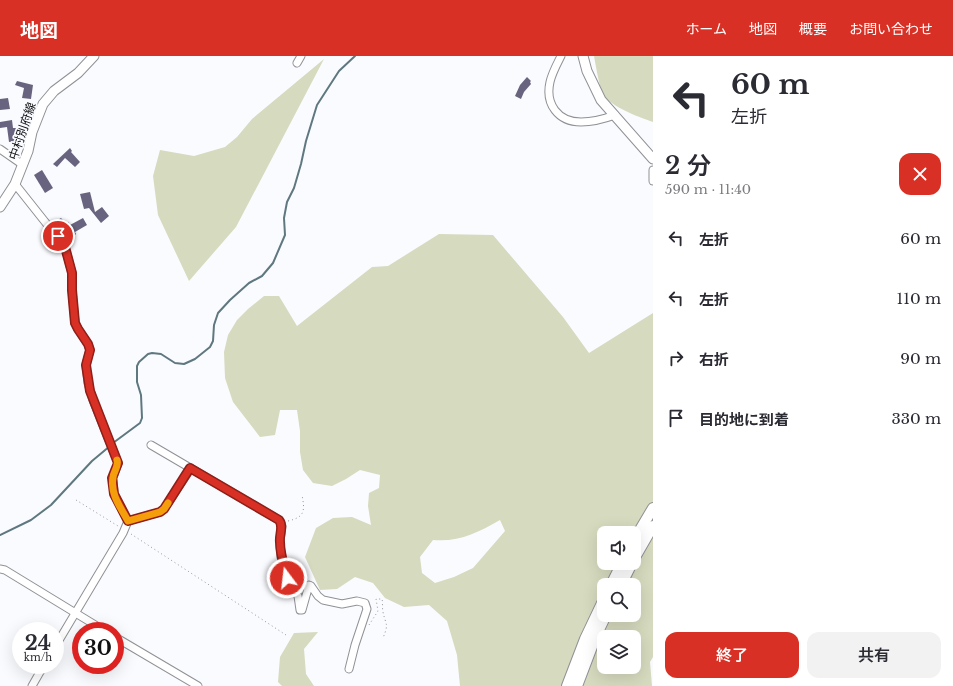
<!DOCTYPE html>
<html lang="ja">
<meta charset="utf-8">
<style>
body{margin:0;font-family:"Libre Baskerville","Noto Sans JP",serif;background:#f2f2f3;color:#2b2b33;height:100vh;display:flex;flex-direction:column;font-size:15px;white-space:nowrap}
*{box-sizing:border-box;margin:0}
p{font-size:13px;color:#7c7c81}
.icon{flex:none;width:22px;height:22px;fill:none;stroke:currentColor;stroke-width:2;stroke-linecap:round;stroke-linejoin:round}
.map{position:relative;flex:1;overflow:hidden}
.side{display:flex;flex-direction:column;background:#fff;width:300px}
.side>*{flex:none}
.top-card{background:#fff;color:#2b2b33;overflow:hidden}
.tools{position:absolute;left:597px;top:470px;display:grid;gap:8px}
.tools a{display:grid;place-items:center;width:44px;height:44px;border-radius:8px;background:#fff;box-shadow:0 4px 16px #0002;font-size:20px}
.speed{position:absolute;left:12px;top:566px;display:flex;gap:8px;font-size:20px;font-weight:700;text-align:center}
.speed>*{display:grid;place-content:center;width:52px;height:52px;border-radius:50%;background:#fff;box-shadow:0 4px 16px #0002;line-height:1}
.speed small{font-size:10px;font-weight:400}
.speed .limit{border:6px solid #d22;background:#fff;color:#111}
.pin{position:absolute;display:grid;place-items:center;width:34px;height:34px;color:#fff;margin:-17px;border:2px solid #fff;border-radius:50%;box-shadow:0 1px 4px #0007}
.me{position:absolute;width:44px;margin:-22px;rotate:345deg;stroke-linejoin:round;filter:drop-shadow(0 0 3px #0008)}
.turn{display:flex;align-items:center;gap:14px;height:84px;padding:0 12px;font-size:18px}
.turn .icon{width:52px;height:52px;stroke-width:2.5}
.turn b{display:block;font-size:28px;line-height:34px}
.round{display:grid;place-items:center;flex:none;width:42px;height:42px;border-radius:12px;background:#f2f2f3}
.head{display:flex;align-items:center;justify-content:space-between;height:68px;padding:0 12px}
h1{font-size:24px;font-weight:600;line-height:30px}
.button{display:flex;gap:8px;margin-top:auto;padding:8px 12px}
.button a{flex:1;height:46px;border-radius:12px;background:#d93025;color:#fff;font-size:16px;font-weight:600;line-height:46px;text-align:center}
.button a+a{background:#f2f2f3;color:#2b2b33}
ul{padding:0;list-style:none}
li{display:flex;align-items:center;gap:12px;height:60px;padding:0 12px}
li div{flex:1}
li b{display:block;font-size:15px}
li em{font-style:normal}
header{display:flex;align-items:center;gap:24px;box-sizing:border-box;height:56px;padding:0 20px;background:#d93025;color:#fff}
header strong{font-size:19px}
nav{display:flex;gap:22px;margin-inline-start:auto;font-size:14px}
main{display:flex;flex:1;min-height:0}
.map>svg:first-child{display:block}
.green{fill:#d6dabe;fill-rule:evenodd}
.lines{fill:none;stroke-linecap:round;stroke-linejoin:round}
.stream{stroke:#5f787f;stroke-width:2}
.building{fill:#68647f}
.minor-casing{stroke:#8f9195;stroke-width:9}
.major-casing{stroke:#8f9195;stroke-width:11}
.highway-casing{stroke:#8f9195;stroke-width:12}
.path{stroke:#96979a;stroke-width:1;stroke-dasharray:1 3;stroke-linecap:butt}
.minor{stroke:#fff;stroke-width:7}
.major{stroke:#fff;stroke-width:9}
.highway{stroke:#fff;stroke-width:10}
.route-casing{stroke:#8d1f18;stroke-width:10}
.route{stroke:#d93025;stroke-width:7}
.slow{stroke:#f59e0b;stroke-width:7}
.labels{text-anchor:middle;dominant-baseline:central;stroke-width:3.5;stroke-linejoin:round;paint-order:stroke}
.street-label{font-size:12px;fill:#0c0d0e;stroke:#fafbff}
</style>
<header>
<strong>地図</strong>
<nav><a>ホーム</a><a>地図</a><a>概要</a><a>お問い合わせ</a></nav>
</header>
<main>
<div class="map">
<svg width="653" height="630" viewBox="0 0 653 630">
<rect width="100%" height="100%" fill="#fafbff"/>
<g class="green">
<path d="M594 0H653V66C639 61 605 49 601 34 598 23 596 11 594 0Z"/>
<polygon points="324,3 236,171 189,225 158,159 153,120 160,94 194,100 225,91 237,81 252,63"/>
<path d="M439 178 493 179 563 261 589 297 653 257V601L650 606 652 630H460L457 599 447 565 429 549 404 551 385 542 373 527 355 521 337 533 320 534 305 501 316 472 333 462 352 461 371 469 368 450 369 437 379 432 380 419 360 414 346 423 332 430 313 427 303 414 300 396V375L297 354H280L275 379 260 381 233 346 225 322 224 296 228 279 237 264 248 253 264 240H279L297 270 372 211 388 210ZM500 464 505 475 473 512 454 521 435 527 422 517 420 501 433 484C460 486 477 477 500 464ZM604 477H634V507H604ZM604 529H634V559H604ZM604 581H634V611H604Z"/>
<polygon points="318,576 304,593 306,618 314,630 282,630 278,626 280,601 294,577"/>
</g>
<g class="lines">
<g class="stream">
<polyline points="113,387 140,367 142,362 141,339 137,326 137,310 139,306 148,298 152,297 161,298 175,307 184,308 195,303 210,291 213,285 214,269 218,257 230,244 249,227 262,220 273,207 285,179 284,162 287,146 294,132 301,108 306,85 317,49 339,15 355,0"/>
<polyline points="0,479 31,464 51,449 92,405 110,390"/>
</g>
</g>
<g class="building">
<polygon points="527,21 531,25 530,26 531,28 524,36 521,43 515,40 520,29"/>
<polygon points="17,25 33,29 31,43 22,42 24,32 15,29"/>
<polygon points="8,42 10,53 0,54 0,43"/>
<polygon points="12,64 13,72 16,72 18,85 9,86 7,71 0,72 0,66"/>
<polygon points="70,92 72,95 71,96 80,106 75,111 65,102 57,111 53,108"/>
<polygon points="42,114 53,132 45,137 34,119"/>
<polygon points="90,136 95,156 102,151 109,160 101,167 89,152 84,153 80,138"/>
<polygon points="61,162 66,168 68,166 70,169 83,162 87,169 75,176 76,178 70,183 60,170 57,172 53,167"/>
</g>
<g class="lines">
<g class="minor-casing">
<g id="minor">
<path d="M561 0C557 8 552 17 550 26 545 48 558 66 581 66 593 66 604 63 615 59"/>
<polyline points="297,7 301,0"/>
<polyline points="0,93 23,109"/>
<polyline points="653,114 653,125"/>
<polyline points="15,128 65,191 72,217 72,234 75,267 78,273 88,288 90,294 86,309 88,327 93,344 118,407 113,422 114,438 128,465 123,477 55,591"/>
<polyline points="151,389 279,464 282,470 280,485 281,501 287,522 290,529 298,540 300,554 302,554 309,529 311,530 318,540 323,544 342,548 357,545 365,547 367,553 355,589 349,613"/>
<polyline points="128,465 160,456 164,453 191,412"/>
<polyline points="0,513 5,514 105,575"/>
<polyline points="115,581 198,630"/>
<polyline points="32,630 44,609"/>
</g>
</g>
<g class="major-casing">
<g id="major">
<polyline points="583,0 587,15 601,44 653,103"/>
<polyline points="0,151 15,128 28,95 32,76 43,48 54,35 78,17 94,0"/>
</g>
</g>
<g class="highway-casing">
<g id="highway">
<polyline points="634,484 653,452"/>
<polyline points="634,503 653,470"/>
<polyline points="611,529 622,507"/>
<polyline points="621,529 632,507"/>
<polyline points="567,630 585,583 604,543"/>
<polyline points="577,630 596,580 606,559"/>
</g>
</g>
<g class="path">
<polyline points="76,444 118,470"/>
<path d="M288 465C305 461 305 455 302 439"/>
<polyline points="131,478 286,579"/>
<path d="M369 569 378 555 376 543H382C383 547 382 552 383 556 386 570 389 567 383 582"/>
</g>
<use href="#minor" class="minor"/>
<use href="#major" class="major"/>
<use href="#highway" class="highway"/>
</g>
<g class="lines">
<g class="route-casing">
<path id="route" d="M58 180 65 191 72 217V234L75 267 78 273 88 288 90 294 86 309 90 335 118 407 112 422 114 438 128 465 160 456 164 453 190 412 279 464C284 470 279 479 280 486 280 498 284 510 287 522"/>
</g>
<use href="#route" class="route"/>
<path class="slow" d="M117 404C119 411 113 416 113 422 110 438 121 452 128 465L160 456 164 453 168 447"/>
</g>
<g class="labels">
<g class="street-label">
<text transform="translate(22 75) rotate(-71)">中村別府線</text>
</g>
</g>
</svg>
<div class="tools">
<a><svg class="icon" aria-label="sound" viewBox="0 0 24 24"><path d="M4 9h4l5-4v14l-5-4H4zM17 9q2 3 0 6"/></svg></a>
<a><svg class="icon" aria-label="search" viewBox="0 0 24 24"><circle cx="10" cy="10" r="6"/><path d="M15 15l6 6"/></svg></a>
<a><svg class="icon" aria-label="layers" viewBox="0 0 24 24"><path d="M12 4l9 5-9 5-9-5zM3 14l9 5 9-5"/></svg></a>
</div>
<div class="speed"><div>24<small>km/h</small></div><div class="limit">30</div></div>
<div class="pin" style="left:58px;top:180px;background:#d93025"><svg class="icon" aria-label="arrive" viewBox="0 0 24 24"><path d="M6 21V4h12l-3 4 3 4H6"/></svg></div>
<svg class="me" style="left:287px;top:522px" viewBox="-20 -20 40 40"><circle r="17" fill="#d93025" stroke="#fff" stroke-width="3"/><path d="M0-11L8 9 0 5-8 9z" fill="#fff"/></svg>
</div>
<section class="side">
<div class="top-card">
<div class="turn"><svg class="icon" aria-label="left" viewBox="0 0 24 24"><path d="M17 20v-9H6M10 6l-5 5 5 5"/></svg><div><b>60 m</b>左折</div></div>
</div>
<div class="head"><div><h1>2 分</h1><p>590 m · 11:40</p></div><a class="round" style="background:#d93025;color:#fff"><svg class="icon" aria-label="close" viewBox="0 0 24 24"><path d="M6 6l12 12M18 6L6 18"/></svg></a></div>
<ul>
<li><svg class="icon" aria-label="left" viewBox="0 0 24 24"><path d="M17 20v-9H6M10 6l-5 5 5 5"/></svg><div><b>左折</b></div><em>60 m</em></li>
<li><svg class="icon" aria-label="left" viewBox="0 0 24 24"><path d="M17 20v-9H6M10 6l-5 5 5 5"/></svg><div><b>左折</b></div><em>110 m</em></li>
<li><svg class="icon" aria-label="right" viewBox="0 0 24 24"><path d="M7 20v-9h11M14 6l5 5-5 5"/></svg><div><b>右折</b></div><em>90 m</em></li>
<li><svg class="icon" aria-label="arrive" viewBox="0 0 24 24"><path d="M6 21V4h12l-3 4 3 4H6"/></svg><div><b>目的地に到着</b></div><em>330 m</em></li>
</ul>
<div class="button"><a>終了</a><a>共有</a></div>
</section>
</main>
